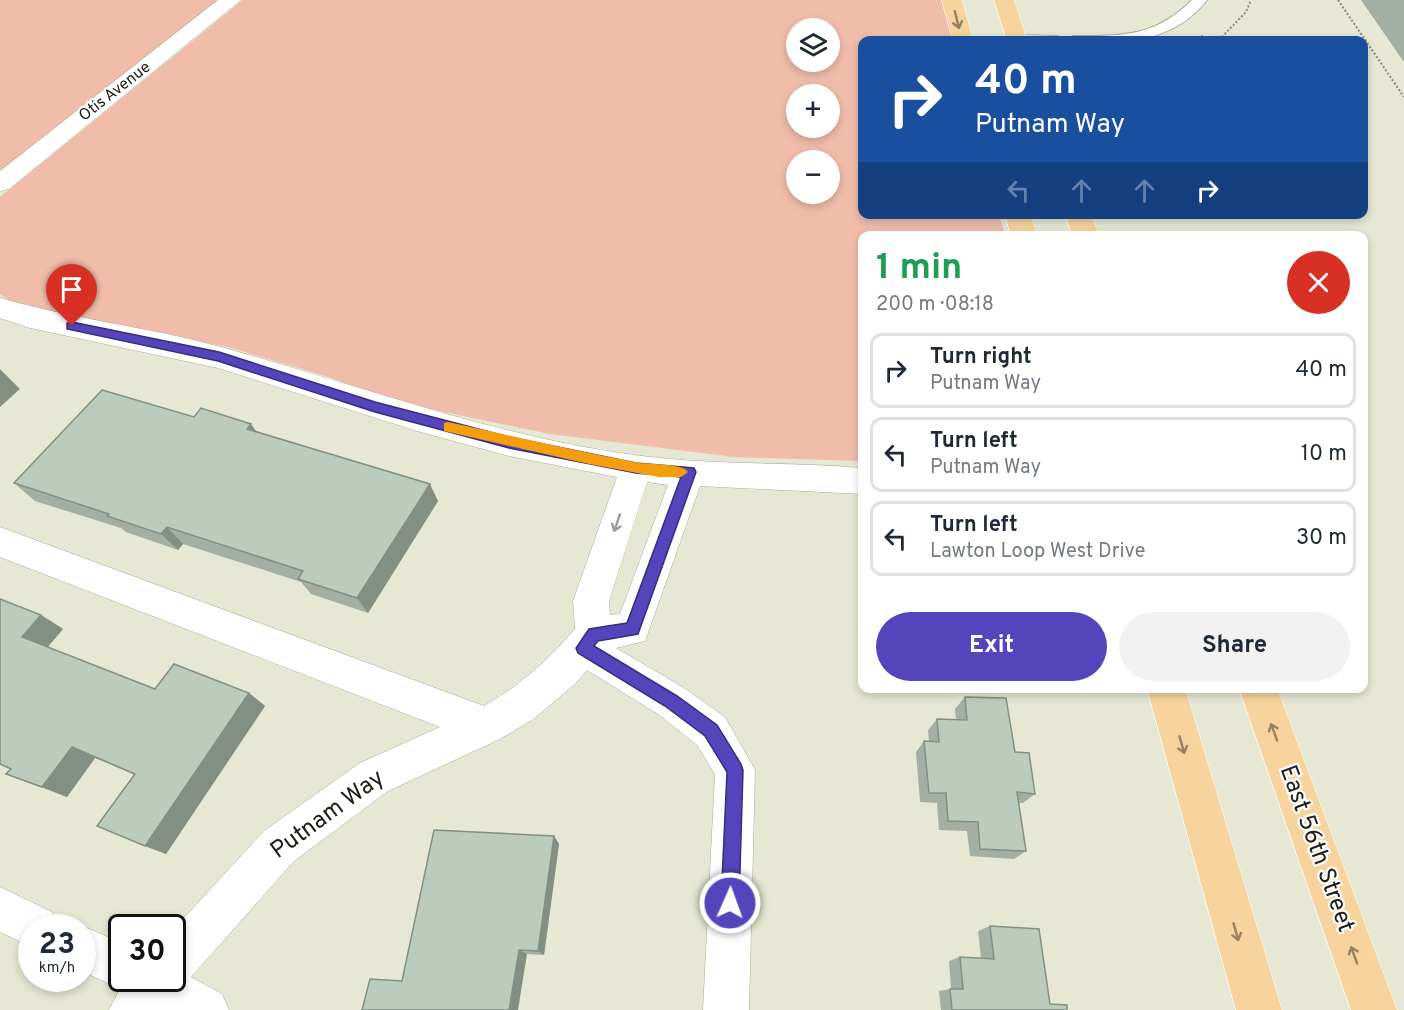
<!DOCTYPE html>
<meta charset="utf-8">
<style>
body{margin:0;font-family:Overpass,sans-serif;background:#f2f2f3;color:#1f2937;height:100vh;display:flex;flex-direction:column;font-size:22px;white-space:nowrap}
*{box-sizing:border-box;margin:0}
p{font-size:20px;color:#747a83}
.icon{flex:none;width:33px;height:33px;fill:none;stroke:currentColor;stroke-width:2;stroke-linecap:round;stroke-linejoin:round}
.map{position:relative;flex:1;overflow:hidden}
.drawer{position:absolute;left:858px;top:231px;width:510px;height:462px;display:flex;flex-direction:column;background:#fff;border-radius:12px;box-shadow:0 3px 9px #0003}
.drawer>*{flex:none}
.hud{position:absolute;left:858px;top:36px;width:510px;height:183px;border-radius:12px;box-shadow:0 3px 9px #0003;background:#1a4fa0;color:#fff;overflow:hidden}
.buttons{position:absolute;left:786px;top:18px;display:grid;gap:12px}
.buttons a{display:grid;place-items:center;width:54px;height:54px;border-radius:50%;background:#fff;box-shadow:0 3px 9px #0003;font-size:30px}
.speed{position:absolute;left:18px;top:914px;display:flex;gap:12px;font-size:30px;font-weight:700;text-align:center}
.speed>*{display:grid;place-content:center;width:78px;height:78px;border-radius:50%;background:#fff;box-shadow:0 3px 9px #0003;line-height:1}
.speed small{font-size:15px;font-weight:400}
.speed .limit{border:3px solid #111;border-radius:9px;background:#fff;color:#111}
.pin{position:absolute;display:grid;place-items:center;width:51px;height:51px;color:#fff;margin:-62px -26px;border-radius:50% 50% 50% 0;rotate:-45deg;box-shadow:0 0 6px #0007}
.pin .icon{rotate:45deg}
.me{position:absolute;width:66px;margin:-33px;rotate:2deg;stroke-linejoin:round;filter:drop-shadow(0 0 4px #0008)}
.turn{display:flex;align-items:center;gap:21px;height:126px;padding:0 18px;font-size:27px}
.turn .icon{width:78px;height:78px;stroke-width:2.5}
.turn b{display:block;font-size:42px;line-height:51px}
.lanes{display:flex;align-items:center;height:57px;padding:0 18px;background:#0003;justify-content:center;gap:30px;direction:ltr}
.lanes .off{opacity:.35}
.round{display:grid;place-items:center;flex:none;width:63px;height:63px;border-radius:32px;background:#f2f2f3}
.overview{display:flex;align-items:center;justify-content:space-between;height:102px;padding:0 18px}
h1{font-size:36px;font-weight:700;line-height:45px;color:#1e9e55}
.button{display:flex;gap:12px;margin-top:auto;padding:12px 18px}
.button a{flex:1;height:69px;border-radius:36px;background:#5545bd;color:#fff;font-size:24px;font-weight:700;line-height:69px;text-align:center}
.button a+a{background:#f2f2f3;color:#1f2937}
ul{padding:0;list-style:none}
li{display:flex;align-items:center;gap:18px;height:75px;margin:0 12px 9px;padding:0 6px;border:3px solid #e0e1e3;border-radius:12px}
li div{flex:1}
li b{display:block;font-size:22px}
li em{font-style:normal}
.map>svg:first-child{display:block}
.green{fill:#f0bdaa;fill-rule:evenodd}
.lines{fill:none;stroke-linecap:round;stroke-linejoin:round}
.lane-casing{stroke:#aaab98;stroke-width:2}
.street-casing{stroke:#aaab98;stroke-width:1}
.primary-casing{stroke:#fff;stroke-width:1}
.path{stroke:#8b8c7d;stroke-width:2;stroke-dasharray:2 2;stroke-linecap:butt}
.lane{fill:#fff;fill-rule:evenodd}
.street{fill:#fff;fill-rule:evenodd}
.primary{fill:#f7d39d;fill-rule:evenodd}
.wall{fill:#a2afa2}
.shaded-wall{fill:#848f84}
.building{fill:#bcccbc;stroke:#848f84;stroke-width:1.5}
.oneway{stroke:#968262}
.oneway2{stroke:#9b9b98}
.route{fill:#5545bd;stroke:#372d7b;stroke-width:1.5}
.slow{fill:#f59e0b}
.labels{text-anchor:middle;dominant-baseline:central;stroke-width:4.5;stroke-linejoin:round;paint-order:stroke}
.far-street-label{font-size:16px;fill:#202019;stroke:#fff}
.near-street-label{font-size:24px;fill:#202019;stroke:#fff}
</style>
<div class="map">
<svg width="1404" height="1010" viewBox="0 0 1404 1010">
<rect width="100%" height="100%" fill="#e6e8d3"/>
<g class="green">
<polygon points="0,0 231,0 0,183"/>
<path d="M243 0H943L954 40H862V214L999 215 1005 235 862 236V461L734 457 550 434 381 399 329 377 228 347 66 315 9 300 0 294V197ZM796 28H830V62H796ZM796 94H830V128H796ZM796 160H830V194H796Z"/>
</g>
<g class="lines">
<g class="lane-casing">
<g id="lane">
<path d="M1192 0H1207C1173 44 1117 46 1066 40L1073 36C1123 36 1155 37 1192 0Z"/>
<polygon points="1016,35 1057,36 1064,40 1010,40 1011,36"/>
</g>
</g>
<g class="street-casing">
<g id="street">
<polygon points="218,0 241,0 9,189 0,191 0,171"/>
<path d="M0 298C72 319 148 327 221 347 366 387 508 442 659 458 726 465 795 462 862 468V494L700 486 645 641 616 648 684 688 725 717 755 770 749 1010H703L715 774 697 745 658 714 587 670 575 684 532 720 500 739 388 791 294 861 191 977 222 994 229 1010H109L120 989 82 971V927H79L82 926 122 943V978H172V931L264 831 360 763 440 727 0 557V527L484 706C520 686 548 660 575 629L573 601 617 477 509 456 417 431 218 368 30 328 0 318ZM647 482 668 485 620 614 610 615 609 601Z"/>
<polygon points="0,887 52,912 59,927 32,927 32,947 0,932"/>
</g>
</g>
<g class="primary-casing">
<g id="primary">
<polygon points="942,0 962,0 973,40 953,40"/>
<polygon points="994,0 1014,0 1027,40 1007,40"/>
<polygon points="1005,214 1031,214 1037,236 1011,236"/>
<polygon points="1065,214 1091,214 1099,236 1073,236"/>
<polygon points="1147,688 1185,688 1282,1010 1236,1010"/>
<polygon points="1239,688 1277,688 1397,1010 1351,1010"/>
</g>
</g>
<g class="path">
<polyline points="1338,0 1404,97"/>
<polyline points="1201,36 1212,40"/>
<polyline points="1219,40 1246,12 1251,0"/>
</g>
<use href="#lane" class="lane"/>
<use href="#street" class="street"/>
<use href="#primary" class="primary"/>
</g>
<g class="wall">
<polygon points="1361,0 1404,0 1404,62"/>
<polygon points="194,417 256,431 438,501 368,613 311,594 301,582 183,544 178,550 126,532 121,528 35,501 14,483"/>
<polygon points="41,615 63,629 48,647 155,689 249,693 265,706 166,854 145,846 135,775 95,758 67,797 6,774 11,769"/>
<polygon points="965,697 1015,752 1035,794 1023,803 1018,803 1026,851 1014,859 970,856 967,831 939,830 937,803 920,802 916,752 924,741 929,742 928,730 937,719 956,720 955,709"/>
<polygon points="554,836 559,844 544,955 527,954 402,981"/>
<polygon points="990,926 1050,1004 1067,1010 941,1010 939,991 951,989 949,961 960,957 981,958 978,931"/>
</g>
<g class="shaded-wall">
<polygon points="0,369 20,389 0,407"/>
<polygon points="251,424 264,442 247,429"/>
<polygon points="430,484 438,501 368,613 357,598"/>
<polygon points="167,527 183,544 178,550 161,534"/>
<polygon points="41,615 63,629 44,651 22,637"/>
<polygon points="249,693 265,706 166,854 145,846"/>
<polygon points="72,747 95,758 67,797 42,787"/>
<polygon points="554,836 559,844 544,955 538,951"/>
<polygon points="519,950 527,954 518,1010 509,1010"/>
</g>
<g class="building">
<polygon points="102,390 194,417 201,408 251,424 247,429 430,484 357,598 298,579 303,571 167,527 161,534 107,516 109,514 14,483"/>
<polygon points="0,599 41,615 22,637 155,689 174,664 249,693 145,846 97,826 135,774 72,747 42,787 6,774 11,769 0,764"/>
<polygon points="965,697 1006,698 1015,752 1029,753 1035,794 1017,792 1026,851 980,849 978,822 948,821 946,793 929,793 924,741 939,742 937,719 967,720"/>
<polygon points="434,830 554,836 538,951 519,950 509,1010 362,1010 370,979 402,981"/>
<polygon points="990,926 1039,929 1050,1004 1067,1005 1067,1010 952,1010 950,989 963,989 960,957 994,959"/>
</g>
<defs><path id="oneway-shaft" d="M-6 0H5M1.5-3L5.5 0L1.5 3" fill="none" stroke-width="1.6" stroke-linecap="round" stroke-linejoin="round" transform="scale(1.5)"/></defs>
<g class="oneway">
<use href="#oneway-shaft" transform="translate(957 20) rotate(76)"/>
<use href="#oneway-shaft" transform="translate(1274 732) rotate(-110)"/>
<use href="#oneway-shaft" transform="translate(1182 745) rotate(74)"/>
<use href="#oneway-shaft" transform="translate(1236 932) rotate(74)"/>
<use href="#oneway-shaft" transform="translate(1354 955) rotate(-110)"/>
</g>
<use class="oneway2" href="#oneway-shaft" transform="translate(617 523) rotate(109)"/>
<polygon class="route" points="72,322 219,352 375,402 509,437 636,463 694,468 696,472 638,634 598,641 594,646 677,696 717,725 741,764 743,770 739,903 737,909 730,911 724,909 721,903 727,772 705,736 665,706 578,653 576,648 589,629 627,623 681,477 636,473 509,448 375,412 218,361 67,329 67,323"/>
<path class="slow" d="M448 422C512 436 575 451 640 463 650 464 684 464 688 472L681 477H659L589 464 444 431V423Z"/>
<g class="labels">
<g class="far-street-label">
<text transform="translate(115 92) rotate(-38)">Otis Avenue</text>
</g>
<g class="near-street-label">
<text transform="translate(328 815) rotate(-36)">Putnam Way</text>
<text transform="translate(1316 849) rotate(70)">East 56th Street</text>
</g>
</g>
</svg>
<div class="buttons">
<a><svg class="icon" aria-label="layers" viewBox="0 0 24 24"><path d="M12 4l9 5-9 5-9-5zM3 14l9 5 9-5"/></svg></a>
<a>+</a>
<a>−</a>
</div>
<div class="speed"><div>23<small>km/h</small></div><div class="limit">30</div></div>
<div class="pin" style="left:72px;top:326px;background:#d93025"><svg class="icon" aria-label="arrive" viewBox="0 0 24 24"><path d="M6 21V4h12l-3 4 3 4H6"/></svg></div>
<svg class="me" style="left:730px;top:903px" viewBox="-20 -20 40 40"><circle r="17" fill="#5545bd" stroke="#fff" stroke-width="3"/><path d="M0-11L8 9 0 5-8 9z" fill="#fff"/></svg>
<div class="hud">
<div class="turn"><svg class="icon" aria-label="right" viewBox="0 0 24 24"><path d="M7 20v-9h11M14 6l5 5-5 5"/></svg><div><b>40 m</b>Putnam Way</div></div>
<div class="lanes"><svg class="icon off" aria-label="left" viewBox="0 0 24 24"><path d="M17 20v-9H6M10 6l-5 5 5 5"/></svg><svg class="icon off" aria-label="ahead" viewBox="0 0 24 24"><path d="M12 20V5M6 11l6-6 6 6"/></svg><svg class="icon off" aria-label="ahead" viewBox="0 0 24 24"><path d="M12 20V5M6 11l6-6 6 6"/></svg><svg class="icon" aria-label="right" viewBox="0 0 24 24"><path d="M7 20v-9h11M14 6l5 5-5 5"/></svg></div>
</div>
<section class="drawer">
<div class="overview"><div><h1>1 min</h1><p>200 m · 08:18</p></div><a class="round" style="background:#d93025;color:#fff"><svg class="icon" aria-label="close" viewBox="0 0 24 24"><path d="M6 6l12 12M18 6L6 18"/></svg></a></div>
<ul>
<li><svg class="icon" aria-label="right" viewBox="0 0 24 24"><path d="M7 20v-9h11M14 6l5 5-5 5"/></svg><div><b>Turn right</b><p>Putnam Way</p></div><em>40 m</em></li>
<li><svg class="icon" aria-label="left" viewBox="0 0 24 24"><path d="M17 20v-9H6M10 6l-5 5 5 5"/></svg><div><b>Turn left</b><p>Putnam Way</p></div><em>10 m</em></li>
<li><svg class="icon" aria-label="left" viewBox="0 0 24 24"><path d="M17 20v-9H6M10 6l-5 5 5 5"/></svg><div><b>Turn left</b><p>Lawton Loop West Drive</p></div><em>30 m</em></li>
</ul>
<div class="button"><a>Exit</a><a>Share</a></div>
</section>
</div>
